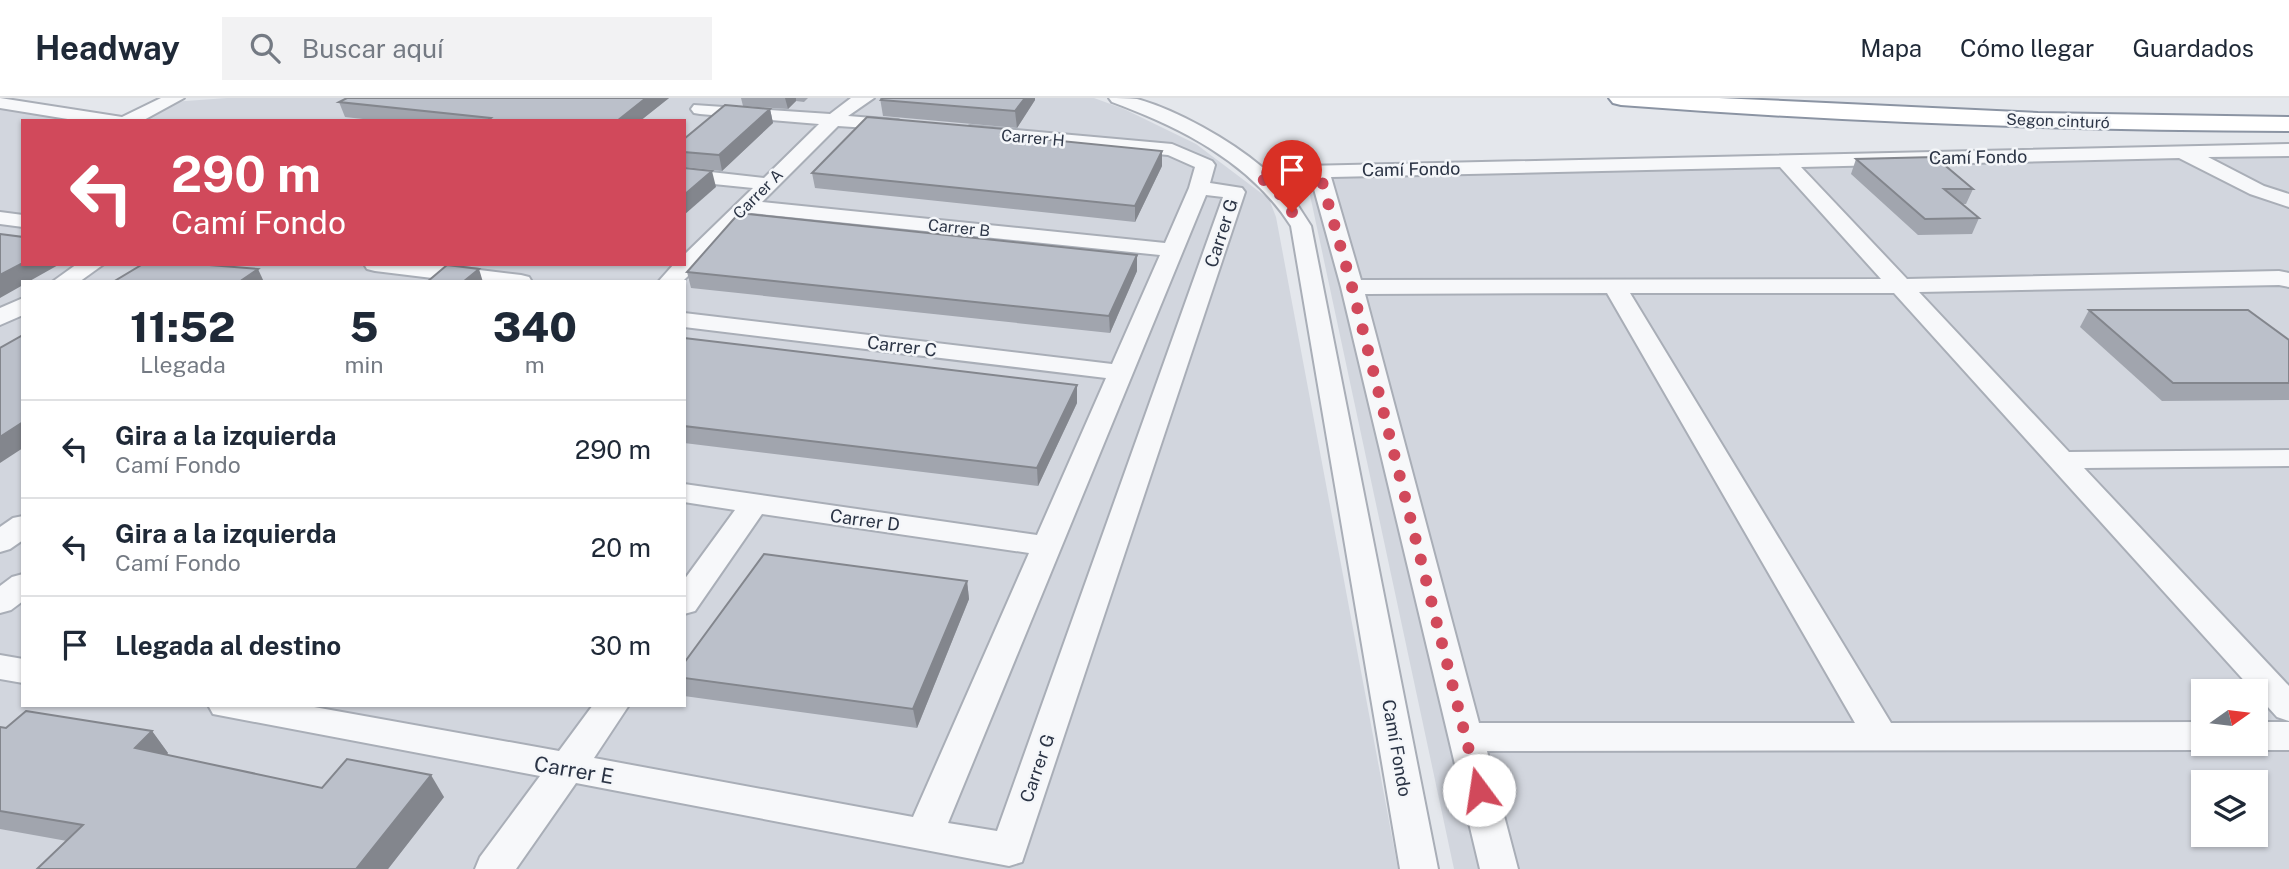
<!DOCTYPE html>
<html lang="es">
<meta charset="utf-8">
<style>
body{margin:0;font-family:"Public Sans",sans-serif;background:#f2f2f3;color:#1f2937;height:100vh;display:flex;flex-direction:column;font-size:26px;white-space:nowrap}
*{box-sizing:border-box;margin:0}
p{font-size:23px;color:#747a83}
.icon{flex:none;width:38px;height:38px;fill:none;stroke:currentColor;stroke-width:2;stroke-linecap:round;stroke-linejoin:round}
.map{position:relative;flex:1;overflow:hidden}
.sheet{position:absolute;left:21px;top:182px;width:665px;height:427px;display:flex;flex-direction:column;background:#fff;border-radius:0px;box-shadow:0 2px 5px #0004}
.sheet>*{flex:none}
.banner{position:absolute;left:21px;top:21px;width:665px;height:147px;border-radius:0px;box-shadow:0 2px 5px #0004;background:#d1495b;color:#fff;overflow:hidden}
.needle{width:46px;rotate:76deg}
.tools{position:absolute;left:2191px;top:581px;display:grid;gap:14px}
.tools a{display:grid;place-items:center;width:77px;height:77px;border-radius:0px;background:#fff;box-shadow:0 2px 5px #0004;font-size:35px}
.pin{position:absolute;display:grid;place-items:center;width:60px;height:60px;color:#fff;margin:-72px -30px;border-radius:50% 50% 50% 0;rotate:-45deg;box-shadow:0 0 7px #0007}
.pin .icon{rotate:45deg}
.me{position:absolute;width:77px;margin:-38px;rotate:346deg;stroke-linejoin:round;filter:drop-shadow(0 0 5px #0008)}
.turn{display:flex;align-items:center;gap:24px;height:147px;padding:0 35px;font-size:32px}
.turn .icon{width:91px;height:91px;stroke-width:2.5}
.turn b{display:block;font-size:49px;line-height:60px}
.eta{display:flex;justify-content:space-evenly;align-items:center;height:119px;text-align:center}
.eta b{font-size:42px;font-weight:800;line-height:49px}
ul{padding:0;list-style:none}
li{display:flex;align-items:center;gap:21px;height:98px;padding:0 35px;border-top:2px solid #e0e1e3}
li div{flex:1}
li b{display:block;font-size:26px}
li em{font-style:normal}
header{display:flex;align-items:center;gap:42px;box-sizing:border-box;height:98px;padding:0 35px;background:#fff;border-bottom:2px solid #e0e1e3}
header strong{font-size:33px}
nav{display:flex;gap:38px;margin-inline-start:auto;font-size:24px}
.search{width:490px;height:63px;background:#f2f2f3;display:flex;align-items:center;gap:18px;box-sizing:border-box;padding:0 24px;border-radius:0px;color:#747a83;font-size:26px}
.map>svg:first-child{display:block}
.built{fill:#d2d6de;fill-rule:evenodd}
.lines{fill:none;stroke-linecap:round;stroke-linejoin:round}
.minor-casing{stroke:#a9aeb7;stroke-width:4}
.highway-casing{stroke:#8b94a3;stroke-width:4}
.minor{fill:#f7f8fa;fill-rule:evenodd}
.highway{fill:#fff;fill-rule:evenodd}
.wall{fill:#a1a5ae}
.shaded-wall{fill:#83868d}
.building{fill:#bbc0ca;stroke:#83868d;stroke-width:2}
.route{stroke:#d1495b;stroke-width:12;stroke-dasharray:0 21.6}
.labels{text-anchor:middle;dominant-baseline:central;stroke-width:5;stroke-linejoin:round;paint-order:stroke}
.far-street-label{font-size:16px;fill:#2b3445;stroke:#f4f6f9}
.street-label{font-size:18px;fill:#2b3445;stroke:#f4f6f9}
.near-street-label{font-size:21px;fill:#2b3445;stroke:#f4f6f9}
</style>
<header>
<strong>Headway</strong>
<div class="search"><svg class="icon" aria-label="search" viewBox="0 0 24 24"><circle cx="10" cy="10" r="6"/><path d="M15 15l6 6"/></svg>Buscar aquí</div>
<nav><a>Mapa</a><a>Cómo llegar</a><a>Guardados</a></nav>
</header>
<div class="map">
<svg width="2289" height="771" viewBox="0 0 2289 771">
<rect width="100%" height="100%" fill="#e4e7ec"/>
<g class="built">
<path d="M227 0H1094L1124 11 1196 46 1269 101 1276 119 1398 771H0V8L96 23H23V166H684V23H134L172 4ZM23 184H684V607H23Z"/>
<path d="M2289 46V771H1454L1304 69ZM2203 593H2256V646H2203ZM2203 684H2256V737H2203Z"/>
</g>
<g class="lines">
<g class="minor-casing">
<g id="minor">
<polygon points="0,0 122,19 161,0 184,0 142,23 80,23 0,10"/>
<path d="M851 0H874L848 18 898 22 907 27 898 32 838 28 762 104 1165 145 1189 90 1195 69 1168 57 964 38 961 34 970 28 1172 46 1212 63 1215 67 1210 85 1242 90 1245 94 1022 764 1009 768 576 685 516 771H475L480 759 540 678 213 616 208 607H303L559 653 593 607H629L594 660 913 719 1029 455 762 416 695 513 684 516V482L735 412 684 404V386L1037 437 1106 280 684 229V215L1112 266 1160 157 751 115 682 184H658L674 166H684V157L753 90 684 83V71L764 80 819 26 700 16 694 15 691 11 694 7 830 16ZM1206 97 1223 99 997 733 948 725Z"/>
<path d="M1109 0C1118 0 1128 0 1137 1 1177 12 1230 42 1262 69L2289 46V58L2208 59 2264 88 2289 96V109L2250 96 2179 60 1801 69 1907 181 2279 173 2289 175V189L2279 187 1919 194 2069 354 2289 352V368L2084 370 2289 588V623L2277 619 1894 195H1630L1891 625 2203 624V646H2216L2203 652 1487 653 1518 771H1480L1341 189 1311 80H1276L1291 97 1311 128 1438 771H1400L1291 128C1250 64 1182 30 1112 4ZM1780 69 1881 181 1361 182 1331 79ZM1607 195 1855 625H1479L1365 196Z"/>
<polygon points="0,114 23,117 23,129 0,126"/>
<polygon points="77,166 104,166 79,184 52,184"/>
<polygon points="364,166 431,166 521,177 529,179 532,184 465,184 375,173 367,171"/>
<polygon points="23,200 23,217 0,227 0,210"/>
<polygon points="23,418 23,442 10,451 0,454 0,429 13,420"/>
<polygon points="23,476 23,503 11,512 0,515 0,488 12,479"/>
<polygon points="0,557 23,561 23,585 0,581"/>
<polygon points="2256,624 2289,624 2289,652 2256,652 2244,648 2243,646 2256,646"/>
</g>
</g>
<g class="highway-casing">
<path id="highway" d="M1609 0H1719L2038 15 2289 19V33C2066 32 1843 24 1621 7L1613 5Z"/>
</g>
<use href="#minor" class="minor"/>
<use href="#highway" class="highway"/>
</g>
<g class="wall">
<polygon points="669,0 640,23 381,23 345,19 339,4"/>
<polygon points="741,0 808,0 804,4 796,3 788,11 743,8"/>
<polygon points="880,0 1035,0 1035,2 1017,30 883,18"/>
<polygon points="770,11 773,25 722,73 684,69 684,41"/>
<polygon points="1005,31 1006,38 1162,53 1162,68 1135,124 815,90 812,75"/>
<polygon points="1856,61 1973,91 1966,106 1962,106 1979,120 1972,136 1918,137 1851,76"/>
<polygon points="1137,173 1110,235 691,190 687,174"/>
<polygon points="2089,212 2289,242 2289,302 2162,303 2080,229"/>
<polygon points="684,240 1077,305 1038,388 684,345"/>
<polygon points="967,483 969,501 917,630 684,598 684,565"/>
<polygon points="0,629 6,630 152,633 168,655 167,657 322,690 444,699 388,771 37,771 67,743 0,731"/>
</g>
<g class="shaded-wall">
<polygon points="646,0 669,0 640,23 617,23"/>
<polygon points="785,0 796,0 796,3 788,11"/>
<polygon points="1025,0 1035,0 1035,2 1017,30 1015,13"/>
<polygon points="770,11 773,25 722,73 719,57"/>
<polygon points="1162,53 1162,68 1135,124 1135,108"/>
<polygon points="712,73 716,89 684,117 684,97"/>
<polygon points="1137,157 1137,173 1110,235 1109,218"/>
<polygon points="23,165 23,166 60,166 28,184 23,184 23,187 0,200 0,177"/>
<polygon points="258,171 264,184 239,184"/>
<polygon points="479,171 483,184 463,184"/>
<polygon points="1077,287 1077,305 1038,388 1037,370"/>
<polygon points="23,324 23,350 0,365 0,339"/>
<polygon points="967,483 969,501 917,630 913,611"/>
<polygon points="152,633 168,655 152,672 135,650"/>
<polygon points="431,677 444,699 388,771 356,771"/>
</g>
<g class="building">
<polygon points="347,0 646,0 617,23 487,23 491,20 339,4"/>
<polygon points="883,0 1025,0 1015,13 881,2"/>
<polygon points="725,7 770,11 719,57 684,54 684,41"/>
<polygon points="867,19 1005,31 1001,37 1162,53 1135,108 812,75"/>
<polygon points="1935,59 1973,91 1944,91 1979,120 1925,121 1856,61"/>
<polygon points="684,70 712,73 684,97"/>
<polygon points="739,115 1137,157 1109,218 687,174"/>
<polygon points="0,136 23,139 23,165 0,177"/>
<polygon points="143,166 197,166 258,171 239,184 113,184"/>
<polygon points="447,167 479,171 463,184 427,184"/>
<polygon points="2089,212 2248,212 2289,242 2289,285 2173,285"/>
<polygon points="23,237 23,324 0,339 0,250"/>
<polygon points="684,240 1077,287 1037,370 684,328"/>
<polygon points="764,456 967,483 913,611 684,580 684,565"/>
<polygon points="26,613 152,633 135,650 322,690 347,661 431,677 356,771 37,771 83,727 0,713 0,629 6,630"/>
</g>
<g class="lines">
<polyline class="route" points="1292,114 1283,99 1256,75 1319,73 1352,189 1479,692"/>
</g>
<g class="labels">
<g class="far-street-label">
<text transform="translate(2058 23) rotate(2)">Segon cinturó</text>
<text transform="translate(1033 40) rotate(5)">Carrer H</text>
<text transform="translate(758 96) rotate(-45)">Carrer A</text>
<text transform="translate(959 130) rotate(6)">Carrer B</text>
</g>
<g class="street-label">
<text transform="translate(1978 59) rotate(-1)">Camí Fondo</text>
<text transform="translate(1411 71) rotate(-1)">Camí Fondo</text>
<text transform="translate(1221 135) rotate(-72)">Carrer G</text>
<text transform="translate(902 248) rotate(7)">Carrer C</text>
<text transform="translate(865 422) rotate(8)">Carrer D</text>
<text transform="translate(1397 650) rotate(80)">Camí Fondo</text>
<text transform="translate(1037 670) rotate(-71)">Carrer G</text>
</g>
<g class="near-street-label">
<text transform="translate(574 672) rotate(10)">Carrer E</text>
</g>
</g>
</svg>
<div class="tools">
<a><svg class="needle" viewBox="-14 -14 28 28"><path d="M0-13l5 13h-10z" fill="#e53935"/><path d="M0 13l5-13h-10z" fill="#747a83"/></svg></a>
<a><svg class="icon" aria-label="layers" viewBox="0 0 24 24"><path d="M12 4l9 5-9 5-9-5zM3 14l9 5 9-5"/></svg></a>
</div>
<div class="pin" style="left:1292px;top:114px;background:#d93025"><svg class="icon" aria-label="arrive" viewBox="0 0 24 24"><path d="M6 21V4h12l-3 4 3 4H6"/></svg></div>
<svg class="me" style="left:1479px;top:692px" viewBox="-20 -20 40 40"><circle r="19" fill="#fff"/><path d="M0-13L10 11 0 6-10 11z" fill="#d1495b"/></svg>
<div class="banner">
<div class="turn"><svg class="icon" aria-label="left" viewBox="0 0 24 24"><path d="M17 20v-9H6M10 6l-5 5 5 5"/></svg><div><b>290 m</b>Camí Fondo</div></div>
</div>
<section class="sheet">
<div class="eta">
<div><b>11:52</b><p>Llegada</p></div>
<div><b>5</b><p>min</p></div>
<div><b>340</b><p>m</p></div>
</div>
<ul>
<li><svg class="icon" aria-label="left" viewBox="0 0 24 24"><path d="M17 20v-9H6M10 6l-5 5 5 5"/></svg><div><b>Gira a la izquierda</b><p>Camí Fondo</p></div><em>290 m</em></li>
<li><svg class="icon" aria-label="left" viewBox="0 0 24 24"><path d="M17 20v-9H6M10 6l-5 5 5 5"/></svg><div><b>Gira a la izquierda</b><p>Camí Fondo</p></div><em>20 m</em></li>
<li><svg class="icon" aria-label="arrive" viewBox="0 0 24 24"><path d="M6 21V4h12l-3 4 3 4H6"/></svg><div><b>Llegada al destino</b></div><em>30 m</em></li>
</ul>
</section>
</div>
